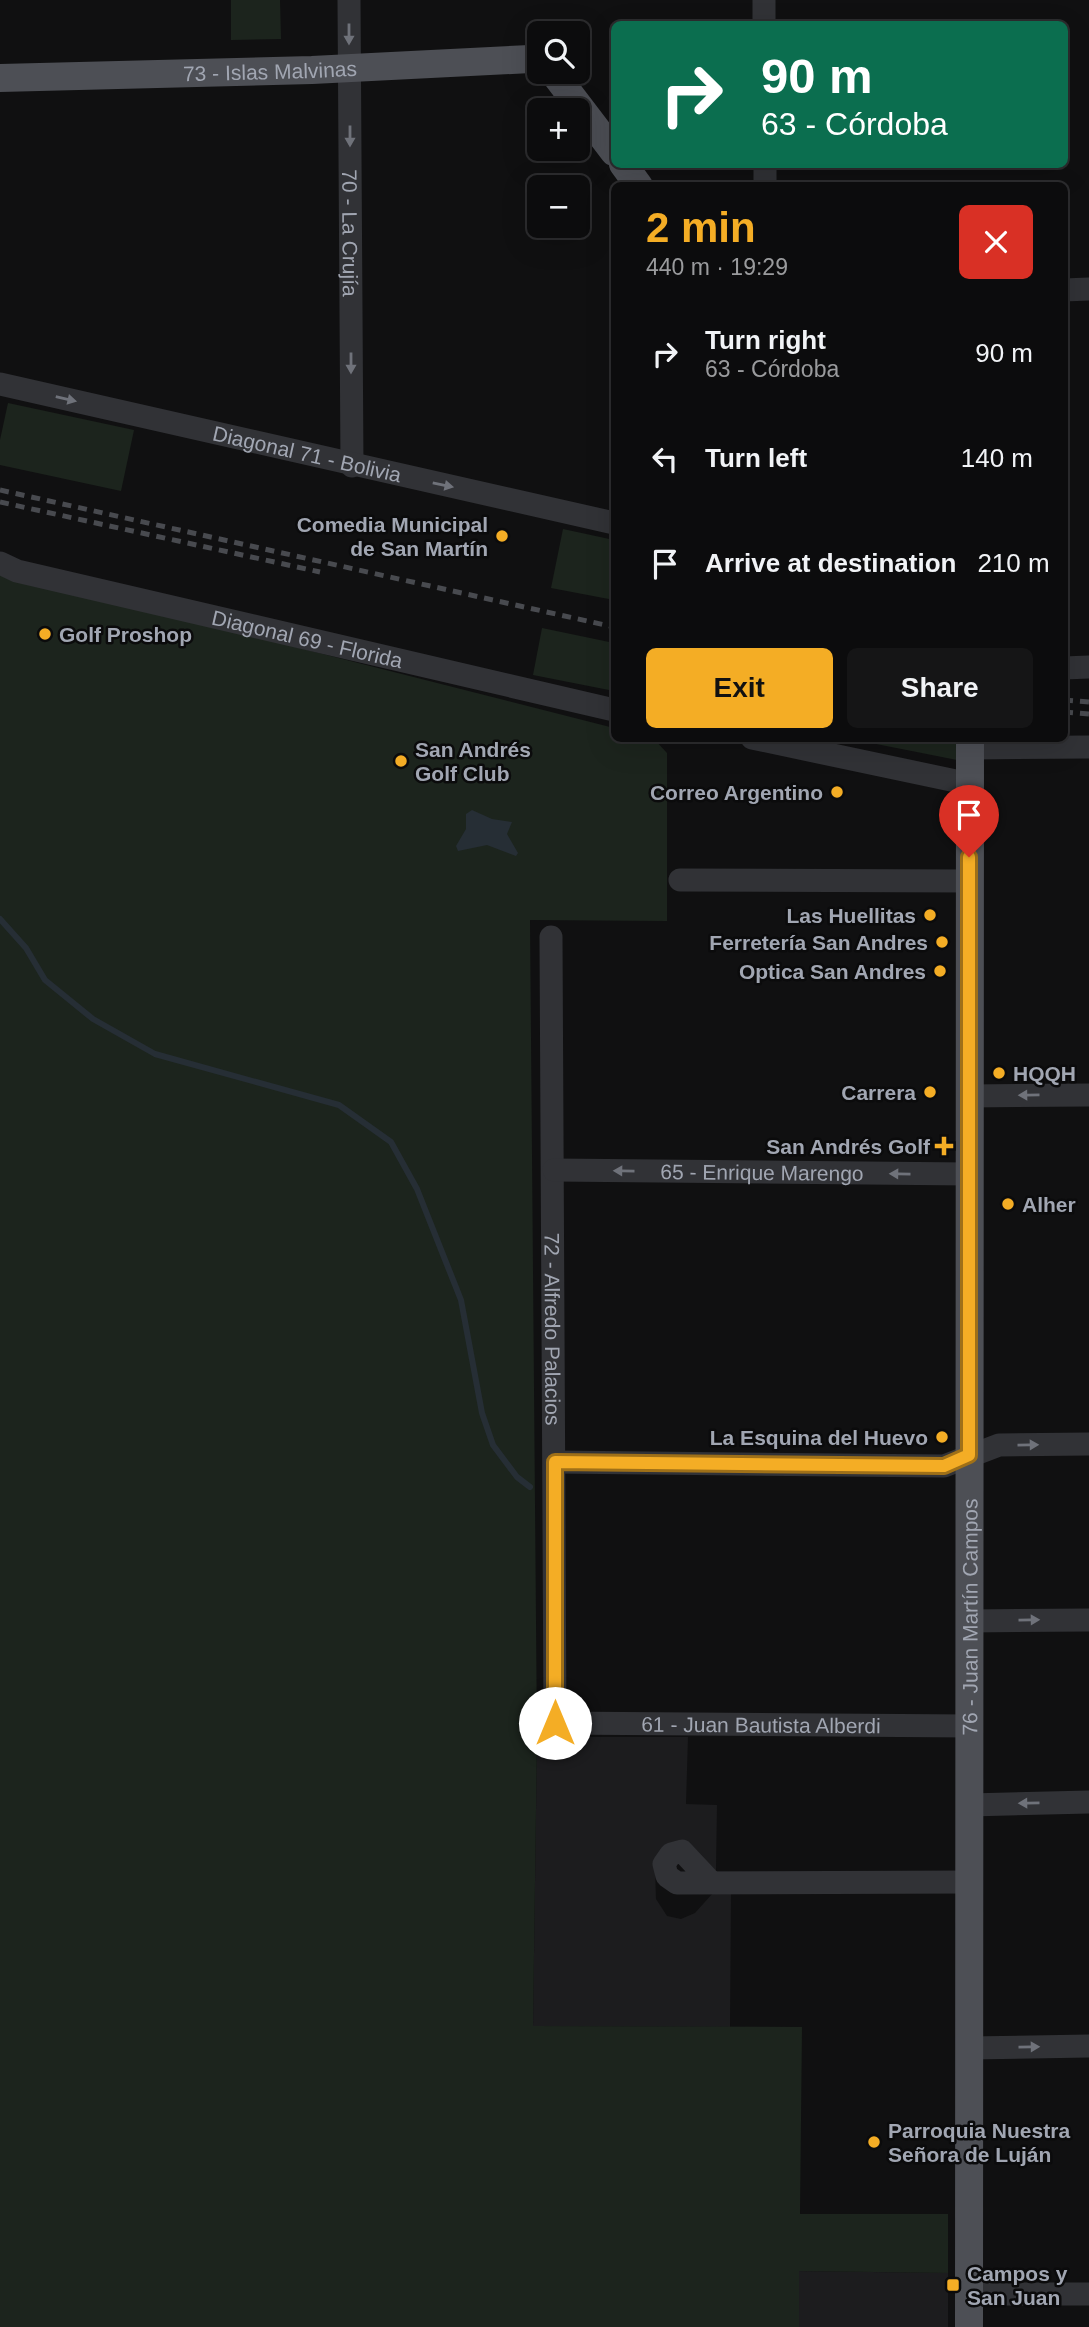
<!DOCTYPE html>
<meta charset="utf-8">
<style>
body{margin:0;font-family:Arial,sans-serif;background:#151516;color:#f1f3f6;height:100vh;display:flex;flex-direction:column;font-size:26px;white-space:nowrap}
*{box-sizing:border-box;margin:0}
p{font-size:23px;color:#9a9b9d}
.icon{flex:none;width:38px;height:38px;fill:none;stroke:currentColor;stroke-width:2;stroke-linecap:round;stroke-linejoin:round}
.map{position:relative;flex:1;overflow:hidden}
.side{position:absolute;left:611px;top:182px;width:457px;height:560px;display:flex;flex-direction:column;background:#0c0c0d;border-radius:10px;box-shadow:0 7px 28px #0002,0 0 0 2px #2c2c2e}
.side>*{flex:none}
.guide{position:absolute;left:611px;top:21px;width:457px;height:147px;border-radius:10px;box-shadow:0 7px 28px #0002,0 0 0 2px #2c2c2e;background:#0b6e4f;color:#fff;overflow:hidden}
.tools{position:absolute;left:527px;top:21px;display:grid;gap:14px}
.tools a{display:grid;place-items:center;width:63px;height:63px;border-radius:10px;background:#0c0c0d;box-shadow:0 7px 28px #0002,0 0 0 2px #2c2c2e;font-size:35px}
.pin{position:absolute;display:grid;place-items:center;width:60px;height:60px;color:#fff;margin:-72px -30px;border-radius:50% 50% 50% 0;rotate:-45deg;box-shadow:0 0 7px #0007}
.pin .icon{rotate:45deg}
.me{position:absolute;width:77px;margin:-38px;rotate:0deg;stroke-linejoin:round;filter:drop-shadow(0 0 5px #0008)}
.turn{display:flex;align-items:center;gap:24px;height:147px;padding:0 35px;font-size:32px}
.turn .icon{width:91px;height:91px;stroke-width:2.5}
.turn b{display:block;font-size:49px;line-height:60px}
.round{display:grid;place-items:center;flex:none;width:74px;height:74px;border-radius:10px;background:#151516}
.summary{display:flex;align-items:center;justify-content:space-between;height:119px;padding:0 35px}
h1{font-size:42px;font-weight:700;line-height:52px;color:#f4ad25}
.cta{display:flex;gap:14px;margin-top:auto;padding:14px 35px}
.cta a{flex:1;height:80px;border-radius:10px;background:#f4ad25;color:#111;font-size:28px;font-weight:700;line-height:80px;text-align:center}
.cta a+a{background:#151516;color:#f1f3f6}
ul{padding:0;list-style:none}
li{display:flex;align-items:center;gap:21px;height:105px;padding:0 35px}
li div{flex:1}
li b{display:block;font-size:26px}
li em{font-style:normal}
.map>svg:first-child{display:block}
.built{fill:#1c1c1e}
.green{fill:#1c241d}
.water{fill:#262e35}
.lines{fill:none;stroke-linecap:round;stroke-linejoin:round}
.stream{stroke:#262e35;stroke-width:6}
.minor{stroke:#313236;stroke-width:23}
.major{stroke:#4d4f55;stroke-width:28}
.rail{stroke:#484a4f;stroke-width:5;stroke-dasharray:9 7;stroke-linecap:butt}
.oneway{fill:#6f727a}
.route-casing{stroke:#9f7018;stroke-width:18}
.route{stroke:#f4ad25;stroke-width:12}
.poi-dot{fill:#f4ad25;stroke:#0b0b0c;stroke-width:2.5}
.labels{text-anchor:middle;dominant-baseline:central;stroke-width:5;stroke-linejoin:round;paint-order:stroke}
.street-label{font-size:21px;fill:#a1a6b2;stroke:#0b0b0c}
.poi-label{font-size:21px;font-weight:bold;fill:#a1a6b2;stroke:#0b0b0c;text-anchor:end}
</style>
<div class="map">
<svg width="1089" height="2327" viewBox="0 0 1089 2327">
<rect width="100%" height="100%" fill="#101011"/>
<g class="built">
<polygon points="537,1737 688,1737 686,1804 717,1805 716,1870 711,1870 701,1857 655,1868 656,1899 667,1916 681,1919 695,1913 713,1893 731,1894 730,2027 533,2026"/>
<polygon points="798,2271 948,2273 948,2327 799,2327"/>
</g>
<g class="green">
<polygon points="231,0 280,0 281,39 231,40"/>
<polygon points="8,403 134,430 121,491 0,465 0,440"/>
<polygon points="563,529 614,540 614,600 551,588"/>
<polygon points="0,572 614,728 614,738 654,739 667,753 667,921 530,920 537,1737 533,2026 802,2027 800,2214 948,2214 948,2273 799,2271 799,2327 0,2327"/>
<polygon points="542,628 614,643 614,691 533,675"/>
<polygon points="851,739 957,739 957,760"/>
</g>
<polygon class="water" points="472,810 492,819 512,822 507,834 518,853 516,856 487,845 458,851 456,846 466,829 466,814"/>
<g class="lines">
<polyline class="stream" points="0,919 26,948 45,980 93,1019 155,1054 339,1105 391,1142 417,1189 461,1300 482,1413 493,1445 517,1477 530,1487"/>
<g class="minor">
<path id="s1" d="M349 0 352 466"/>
<polyline points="764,0 764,24"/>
<polyline points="765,164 765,186"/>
<polyline points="1064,290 1089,289"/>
<path id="s2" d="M0 384 614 523"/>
<path id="s3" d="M0 563 17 571 614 710"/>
<polyline points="1064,668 1089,667"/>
<polyline points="752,738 970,784"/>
<polyline points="970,748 1089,747"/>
<polyline points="680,880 968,881"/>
<path id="s4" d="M551 937 555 1723 969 1726"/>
<polyline points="969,1096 1089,1095"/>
<path id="s5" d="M554 1170 969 1174"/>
<polyline points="555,1462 944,1466 999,1445 1089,1444"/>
<polyline points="968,1621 1089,1620"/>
<polyline points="969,1805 1089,1802"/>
<polyline points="712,1883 682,1851 671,1854 664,1864 667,1876 677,1883 970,1882"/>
<polyline points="969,2048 1089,2046"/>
<polyline points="969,2294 1089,2294"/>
</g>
<g class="major">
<polyline points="553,72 614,152"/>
<path id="s6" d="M0 78 312 70 530 59 539 63"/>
<polyline points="623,164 639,186"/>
<path id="s7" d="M969 2327 970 738"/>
</g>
<g class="rail">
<polyline points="0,490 614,627"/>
<polyline points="0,502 320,572"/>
<polyline points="1064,700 1089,702"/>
<polyline points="1064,712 1089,714"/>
</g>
</g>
<defs><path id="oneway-solid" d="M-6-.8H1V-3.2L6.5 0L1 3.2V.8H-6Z" transform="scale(1.75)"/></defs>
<g class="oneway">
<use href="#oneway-solid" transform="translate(349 34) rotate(90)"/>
<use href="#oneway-solid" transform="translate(350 136) rotate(90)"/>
<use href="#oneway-solid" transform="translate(351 363) rotate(90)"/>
<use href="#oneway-solid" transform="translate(66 399) rotate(13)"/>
<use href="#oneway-solid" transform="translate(443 485) rotate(12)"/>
<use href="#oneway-solid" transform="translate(1029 1095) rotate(179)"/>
<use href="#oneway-solid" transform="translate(624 1171) rotate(-179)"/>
<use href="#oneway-solid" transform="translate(900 1174) rotate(-179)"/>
<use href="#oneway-solid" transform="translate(1028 1445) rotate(-1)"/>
<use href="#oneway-solid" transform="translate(1029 1620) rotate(-1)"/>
<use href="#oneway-solid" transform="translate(1029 1803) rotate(179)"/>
<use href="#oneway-solid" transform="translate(1029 2047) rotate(-1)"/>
</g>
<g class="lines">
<g class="route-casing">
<polyline id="route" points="555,1723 555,1462 944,1466 969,1455 969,857"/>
</g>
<use href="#route" class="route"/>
</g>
<g class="poi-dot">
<circle cx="502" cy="536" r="7"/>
<circle cx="45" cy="634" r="7"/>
<circle cx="401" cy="761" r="7"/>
<circle cx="837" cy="792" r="7"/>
<circle cx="930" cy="915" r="7"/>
<circle cx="942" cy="942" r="7"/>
<circle cx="940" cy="971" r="7"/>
<circle cx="999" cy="1073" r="7"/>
<circle cx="930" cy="1092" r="7"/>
<path d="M940.5 1135.5h7v7h7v7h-7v7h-7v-7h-7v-7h7z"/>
<circle cx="1008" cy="1204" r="7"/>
<circle cx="942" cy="1437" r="7"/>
<circle cx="874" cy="2142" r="7"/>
<rect x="946" y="2278" width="14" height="14" rx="3.5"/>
</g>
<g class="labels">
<g class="street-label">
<text stroke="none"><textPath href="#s6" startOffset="270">73 - Islas Malvinas</textPath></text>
<text stroke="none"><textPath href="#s1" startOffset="233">70 - La Crujía</textPath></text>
<text stroke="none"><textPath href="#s2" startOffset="315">Diagonal 71 - Bolivia</textPath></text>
<text stroke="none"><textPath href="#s3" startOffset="317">Diagonal 69 - Florida</textPath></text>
<text stroke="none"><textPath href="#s5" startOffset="208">65 - Enrique Marengo</textPath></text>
<text stroke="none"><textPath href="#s4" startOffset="392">72 - Alfredo Palacios</textPath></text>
<text stroke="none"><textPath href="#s7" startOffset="710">76 - Juan Martín Campos</textPath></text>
<text stroke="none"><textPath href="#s4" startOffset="992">61 - Juan Bautista Alberdi</textPath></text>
</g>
<g class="poi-label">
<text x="488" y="524">Comedia Municipal<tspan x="488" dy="24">de San Martín</tspan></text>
<text x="59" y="634" text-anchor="start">Golf Proshop</text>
<text x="415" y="749" text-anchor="start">San Andrés<tspan x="415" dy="24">Golf Club</tspan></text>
<text x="823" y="792">Correo Argentino</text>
<text x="916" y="915">Las Huellitas</text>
<text x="928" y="942">Ferretería San Andres</text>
<text x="926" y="971">Optica San Andres</text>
<text x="1013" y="1073" text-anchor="start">HQQH</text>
<text x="916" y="1092">Carrera</text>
<text x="930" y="1146">San Andrés Golf</text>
<text x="1022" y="1204" text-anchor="start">Alher</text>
<text x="928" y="1437">La Esquina del Huevo</text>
<text x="888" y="2130" text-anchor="start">Parroquia Nuestra<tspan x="888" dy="24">Señora de Luján</tspan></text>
<text x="967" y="2273" text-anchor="start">Campos y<tspan x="967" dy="24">San Juan</tspan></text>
</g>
</g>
</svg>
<div class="tools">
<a><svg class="icon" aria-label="search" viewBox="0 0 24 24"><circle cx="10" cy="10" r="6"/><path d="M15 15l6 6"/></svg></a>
<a>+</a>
<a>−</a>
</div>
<div class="pin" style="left:969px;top:857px;background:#d93025"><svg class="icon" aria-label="arrive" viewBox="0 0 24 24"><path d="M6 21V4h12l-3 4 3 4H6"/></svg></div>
<svg class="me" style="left:555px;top:1723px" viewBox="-20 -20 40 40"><circle r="19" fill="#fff"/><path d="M0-13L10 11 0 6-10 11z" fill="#f4ad25"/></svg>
<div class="guide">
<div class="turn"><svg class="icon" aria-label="right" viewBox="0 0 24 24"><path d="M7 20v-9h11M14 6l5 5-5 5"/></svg><div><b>90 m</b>63 - Córdoba</div></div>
</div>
<section class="side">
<div class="summary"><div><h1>2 min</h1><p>440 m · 19:29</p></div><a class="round" style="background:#d93025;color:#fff"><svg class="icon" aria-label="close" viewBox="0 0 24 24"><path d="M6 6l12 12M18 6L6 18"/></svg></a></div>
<ul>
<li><svg class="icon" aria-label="right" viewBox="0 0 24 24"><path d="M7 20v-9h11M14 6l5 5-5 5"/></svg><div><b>Turn right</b><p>63 - Córdoba</p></div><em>90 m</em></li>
<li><svg class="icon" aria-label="left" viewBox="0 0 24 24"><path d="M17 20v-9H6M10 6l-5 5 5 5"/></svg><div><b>Turn left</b></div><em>140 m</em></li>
<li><svg class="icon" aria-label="arrive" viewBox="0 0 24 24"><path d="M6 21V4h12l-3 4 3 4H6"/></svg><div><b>Arrive at destination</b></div><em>210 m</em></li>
</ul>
<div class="cta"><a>Exit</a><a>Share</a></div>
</section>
</div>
